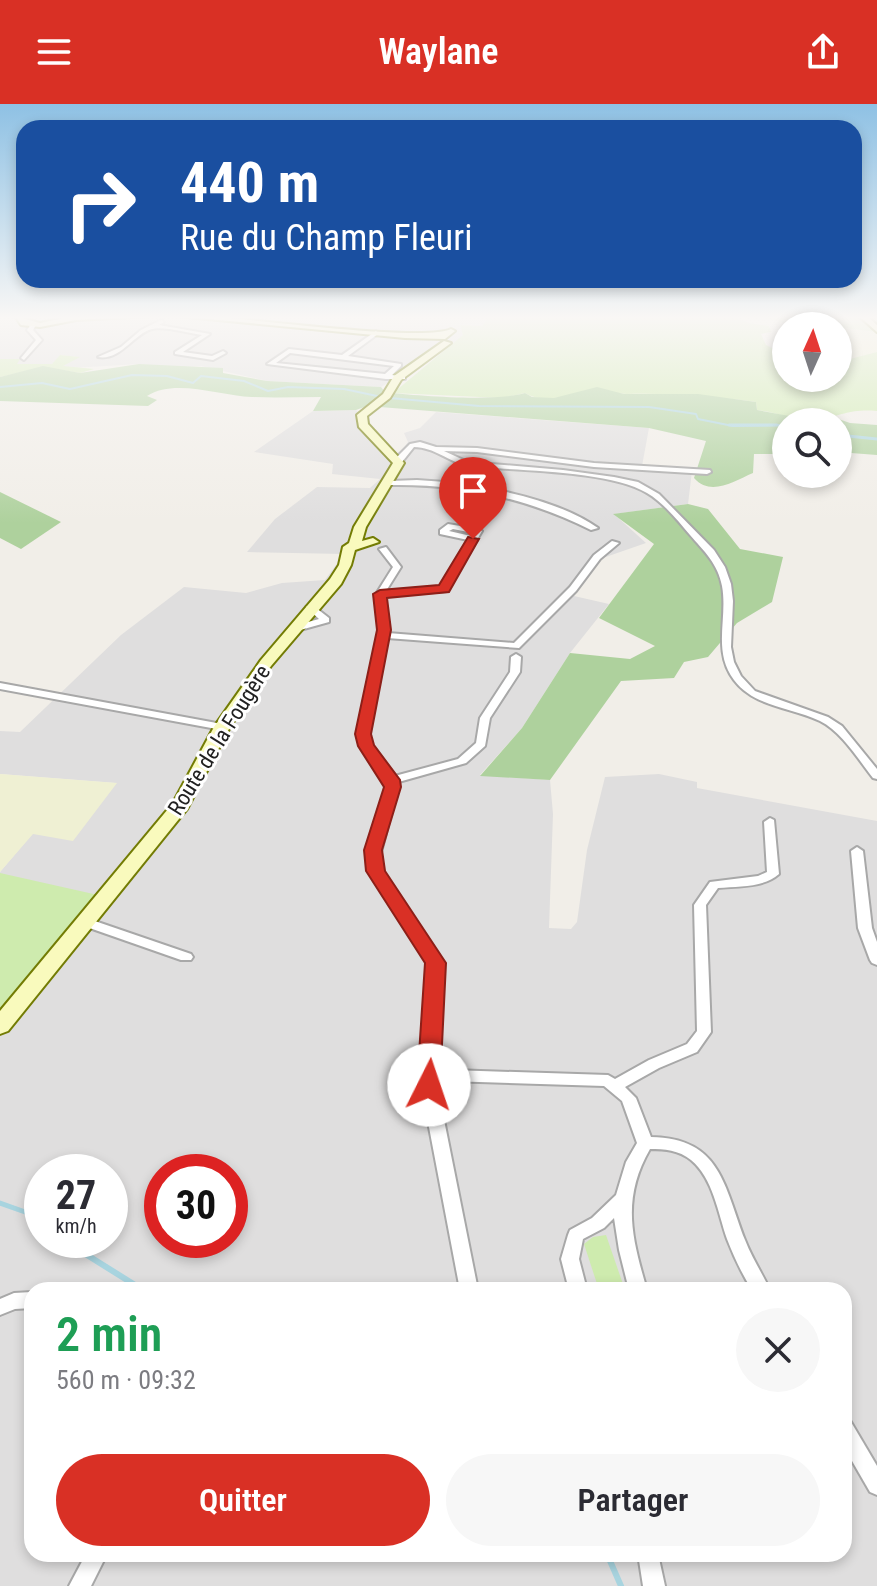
<!DOCTYPE html>
<html lang="fr">
<meta charset="utf-8">
<style>
body{margin:0;font-family:"Roboto Condensed",sans-serif;background:#f7f7f7;color:#2b2b33;height:100vh;display:flex;flex-direction:column;font-size:30px;white-space:nowrap}
*{box-sizing:border-box;margin:0}
p{font-size:26px;color:#7c7c81}
.icon{flex:none;width:44px;height:44px;fill:none;stroke:currentColor;stroke-width:2;stroke-linecap:round;stroke-linejoin:round}
.map{position:relative;flex:1;overflow:hidden}
.details{position:absolute;left:24px;top:1178px;width:828px;height:280px;display:flex;flex-direction:column;background:#fff;border-radius:24px;box-shadow:0 4px 12px #0003}
.details>*{flex:none}
.hud{position:absolute;left:16px;top:16px;width:846px;height:168px;border-radius:24px;box-shadow:0 4px 12px #0003;background:#1a4fa0;color:#fff;overflow:hidden}
.needle{width:52px;rotate:3deg}
.controls{position:absolute;left:772px;top:208px;display:grid;gap:16px}
.controls a{display:grid;place-items:center;width:80px;height:80px;border-radius:50%;background:#fff;box-shadow:0 4px 12px #0003;font-size:40px}
.speed{position:absolute;left:24px;top:1050px;display:flex;gap:16px;font-size:40px;font-weight:700;text-align:center}
.speed>*{display:grid;place-content:center;width:104px;height:104px;border-radius:50%;background:#fff;box-shadow:0 4px 12px #0003;line-height:1}
.speed small{font-size:20px;font-weight:400}
.speed .limit{border:12px solid #d22;background:#fff;color:#111}
.pin{position:absolute;display:grid;place-items:center;width:68px;height:68px;color:#fff;margin:-82px -34px;border-radius:50% 50% 50% 0;rotate:-45deg;box-shadow:0 0 8px #0007}
.pin .icon{rotate:45deg}
.me{position:absolute;width:88px;margin:-44px;rotate:4deg;stroke-linejoin:round;filter:drop-shadow(0 0 6px #0008)}
.turn{display:flex;align-items:center;gap:28px;height:168px;padding:0 32px;font-size:36px}
.turn .icon{width:104px;height:104px;stroke-width:2.5}
.turn b{display:block;font-size:56px;line-height:68px}
.round{display:grid;place-items:center;flex:none;width:84px;height:84px;border-radius:42px;background:#f7f7f7}
.head{display:flex;align-items:center;justify-content:space-between;height:136px;padding:0 32px}
h1{font-size:48px;font-weight:600;line-height:60px;color:#1e9e55}
.primary-button{display:flex;gap:16px;margin-top:auto;padding:16px 32px}
.primary-button a{flex:1;height:92px;border-radius:48px;background:#d93025;color:#fff;font-size:32px;font-weight:600;line-height:92px;text-align:center}
.primary-button a+a{background:#f7f7f7;color:#2b2b33}
header{display:flex;justify-content:space-between;align-items:center;height:104px;padding:0 32px;background:#d93025;color:#fff;font-size:36px;font-weight:600}
.map>svg:first-child{display:block}
.residential{fill:#dfdede;fill-rule:evenodd}
.farmland{fill:#eff0d3}
.grass{fill:#ceebae}
.forest{fill:#aed19d}
.lines{fill:none;stroke-linecap:round;stroke-linejoin:round}
.stream-far3{stroke:#a8d4df;stroke-width:2}
.stream-far2{stroke:#a8d4df;stroke-width:3}
.stream-far1{stroke:#a8d4df;stroke-width:5}
.stream{stroke:#a8d4df;stroke-width:6}
.street-casing{stroke:#a8a8a8;stroke-width:4}
.secondary-casing{stroke:#737c04;stroke-width:4}
.street{fill:#fff;fill-rule:evenodd}
.secondary{fill:#f9fabd;fill-rule:evenodd}
.route{fill:#d93025;stroke:#8d1f18;stroke-width:2}
.labels{text-anchor:middle;dominant-baseline:central;stroke-width:6;stroke-linejoin:round;paint-order:stroke}
.street-label{font-size:22px;fill:#212121;stroke:#fff}
</style>
<header><svg class="icon" aria-label="menu" viewBox="0 0 24 24"><path d="M4 6h16M4 12h16M4 18h16"/></svg>Waylane<svg class="icon" aria-label="share" viewBox="0 0 24 24"><path d="M12 15V3M7 8l5-5 5 5M5 13v7h14v-7"/></svg></header>
<div class="map">
<svg width="877" height="1482" viewBox="0 0 877 1482">
<rect width="100%" height="100%" fill="#f1eee8"/>
<g class="residential">
<polygon points="0,212 458,212 487,214 482,222 460,221 464,231 459,237 381,283 267,277 201,262 162,264 139,260 71,264 62,262 78,253 61,251 52,260 16,260 19,255 0,255"/>
<path d="M356 306 399 351 408 338 404 329 420 324 436 308 649 324 642 362 692 367 688 400 614 410 646 439 600 455 574 492 609 500 570 549 522 624 480 671 550 676 553 710 549 824 571 825 577 818 587 746 605 673 659 670 697 678V684L877 717V1482H0V768L33 729 116 679 0 670V627L20 628 121 531 184 483 246 489 282 479 325 476 344 450 247 448 275 415 317 383 370 384 380 375 332 370 333 360 254 348 313 307ZM42 1068H110V1136H42ZM162 1068H230V1136H162ZM32 1186H844V1450H32Z"/>
</g>
<g class="farmland">
<polygon points="846,224 877,228 877,248 838,258 838,236"/>
<polygon points="0,670 117,679 73,737 33,730 0,768"/>
</g>
<g class="grass">
<path d="M458 212 735 213 749 219 769 222 771 228 761 230 766 241 786 251V274H838V258L877 248V307C850 305 844 311 821 315 802 318 776 308 757 306L756 298C712 292 670 289 627 290 614 290 596 282 584 287 567 293 541 299 525 289L502 294 393 289 463 231 460 221 482 222 487 215Z"/>
<polygon points="756,212 877,212 877,228 846,224 838,236 838,222 786,222 782,218"/>
<polygon points="60,251 80,253 63,262 94,265 80,269 43,263 0,273 0,255 20,255 17,260 52,260"/>
<polygon points="0,769 98,791 0,912"/>
<polygon points="606,1131 625,1186 599,1186 584,1140 593,1133"/>
</g>
<g class="forest">
<path d="M139 260 223 264V269L267 277 381 283 385 288C416 292 497 298 525 289L532 293 554 294 597 283 624 290H698L756 298 757 306 806 315 830 312 850 319 877 321V351L838 348V318H786V343L774 350H754L753 369C734 377 711 393 694 374L706 337 649 324 367 302 356 306 313 307 321 293C298 293 275 294 252 293 220 292 175 274 147 292L157 296 148 302 0 297V273L43 262 80 269Z"/>
<polygon points="0,388 61,418 21,445 0,434"/>
<polygon points="688,400 708,405 740,445 783,453 772,498 737,519 708,553 684,558 674,574 621,577 550,676 480,672 522,624 570,549 630,555 655,542 599,514 654,440 613,410"/>
</g>
<g class="lines">
<g class="stream-far3">
<polyline points="0,283 42,279 70,285 132,271 167,272 193,279 201,272 244,277 268,287 288,283 344,285 377,292"/>
<polyline points="390,294 479,302 649,303 696,310 698,315 733,322 786,321"/>
</g>
<g class="stream-far2">
<polyline points="729,321 777,321"/>
<polyline points="838,331 877,335"/>
</g>
<polyline class="stream-far1" points="0,1099 28,1109 42,1120"/>
<g class="stream">
<polyline points="63,1136 143,1186"/>
<polyline points="607,1450 621,1482"/>
</g>
<g class="street-casing">
<g id="street">
<path d="M161 216 164 218 159 221 210 230 183 248 212 252 223 247 226 249 213 256 175 250V248L202 231C189 229 163 222 152 225 133 230 121 257 98 253L121 243 141 226Z"/>
<polygon points="31,220 36,221 33,226 42,236 24,256 21,254 36,236 27,226"/>
<path d="M376 227 378 230 348 252 401 260V262L392 271 405 273V275H386L267 260 289 245 342 251ZM290 249 394 262 385 270 276 259Z"/>
<path d="M420 338 436 343 477 344 594 359 710 366 711 368 707 370 594 363 477 348 444 347 468 358 563 366 614 373 638 378 659 390 714 446 725 463 731 480 733 497 731 543 734 558 741 572 755 587 828 613 842 622 877 665V675L873 674C858 655 842 628 820 617 791 603 754 603 734 576 712 547 728 514 722 482 718 460 704 447 690 431 678 417 664 399 647 389 609 366 515 367 468 362 449 358 434 343 414 343L402 358H396V354L410 340Z"/>
<path d="M417 376C472 379 553 392 598 424L591 426C527 394 462 380 391 381L387 379 391 377Z"/>
<path d="M448 420 478 425 482 427 447 487 385 492 388 529 514 539 570 483 594 451 612 437 619 439 600 455 576 487 519 544 387 534 368 630 371 642 391 673 458 655 476 639 480 614 510 568 511 553 516 550 521 553 520 568 490 614 485 642 466 659 395 679 398 683 379 756 385 774 442 859 437 958 451 966 608 971 615 975 649 956 687 940 697 927 694 801 710 778 758 772 767 768 764 718 770 714 774 716 779 770C763 784 739 782 718 784L706 801 711 928 697 948 659 964 625 983 636 994 651 1033C721 1034 724 1082 745 1136 752 1154 762 1169 770 1186H752C742 1170 734 1153 727 1135 718 1109 713 1074 691 1056 679 1046 664 1045 650 1045 621 1095 632 1134 647 1186H629L619 1146 614 1114 604 1124 583 1135 579 1155 587 1186H569L561 1155 568 1131 570 1126 592 1114 616 1091 626 1058 637 1039 622 997 604 982 448 977 437 972V981L478 1186H460L421 981 428 859 373 774 367 756 386 683 361 642 358 630 379 526 376 490 393 463 379 445 386 443 401 463 386 487 441 483 468 436 440 430V426ZM453 425 473 429 471 432 449 427Z"/>
<polygon points="311,500 329,514 329,518 293,528 290,527 290,523 319,515 306,503"/>
<polygon points="0,579 222,620 227,623 222,626 0,585"/>
<polygon points="857,743 863,747 872,824 877,838 877,861 872,859 870,856 858,824 851,747"/>
<polygon points="86,814 191,850 193,853 191,856 181,856 81,821 80,818"/>
<polygon points="32,1188 32,1204 15,1205 0,1211 0,1195 14,1189"/>
<polygon points="844,1316 851,1318 877,1362 877,1391 870,1388 844,1343"/>
<polygon points="86,1450 107,1450 91,1482 69,1482"/>
<polygon points="638,1450 658,1450 665,1482 643,1482"/>
</g>
</g>
<g class="secondary-casing">
<g id="secondary">
<polygon points="15,212 40,219 74,212 151,212 76,216 40,223 21,221"/>
<path d="M177 212H209C250 215 425 238 451 225L455 227 445 235 405 234Z"/>
<polygon points="859,212 867,212 877,221 877,228"/>
<polygon points="444,237 451,239 401,276 390,294 367,312 368,320 404,359 366,423 362,437 373,434 379,438 355,446 351,461 341,480 271,562 230,623 187,705 8,927 0,930 0,907 173,699 214,623 261,556 330,475 339,461 343,443 349,439 354,423 393,359 359,323 357,311 383,290 394,272"/>
</g>
</g>
<use href="#street" class="street"/>
<use href="#secondary" class="secondary"/>
</g>
<linearGradient id="sky" x2="0" y2="1"><stop stop-color="#8ec1e4"/><stop offset="0.51" stop-color="#f9f7f5"/><stop offset="1" stop-color="#f9f7f5" stop-opacity="0"/></linearGradient>
<rect width="877" height="419" fill="url(#sky)"/>
<polygon class="route" points="468,433 479,435 449,488 387,494 391,526 371,630 374,641 400,676 401,683 382,746 385,767 446,859 440,981 437,987 421,987 417,981 425,859 366,767 364,746 384,683 358,642 355,630 377,526 373,490 380,486 439,481"/>
<g class="labels">
<g class="street-label">
<text transform="translate(219 636) rotate(-58)">Route de la Fougère</text>
</g>
</g>
</svg>
<div class="controls">
<a><svg class="needle" viewBox="-14 -14 28 28"><path d="M0-13l5 13h-10z" fill="#e53935"/><path d="M0 13l5-13h-10z" fill="#7c7c81"/></svg></a>
<a><svg class="icon" aria-label="search" viewBox="0 0 24 24"><circle cx="10" cy="10" r="6"/><path d="M15 15l6 6"/></svg></a>
</div>
<div class="speed"><div>27<small>km/h</small></div><div class="limit">30</div></div>
<div class="pin" style="left:473px;top:435px;background:#d93025"><svg class="icon" aria-label="arrive" viewBox="0 0 24 24"><path d="M6 21V4h12l-3 4 3 4H6"/></svg></div>
<svg class="me" style="left:429px;top:981px" viewBox="-20 -20 40 40"><circle r="19" fill="#fff"/><path d="M0-13L10 11 0 6-10 11z" fill="#d93025"/></svg>
<div class="hud">
<div class="turn"><svg class="icon" aria-label="right" viewBox="0 0 24 24"><path d="M7 20v-9h11M14 6l5 5-5 5"/></svg><div><b>440 m</b>Rue du Champ Fleuri</div></div>
</div>
<section class="details">
<div class="head"><div><h1>2 min</h1><p>560 m · 09:32</p></div><a class="round"><svg class="icon" aria-label="close" viewBox="0 0 24 24"><path d="M6 6l12 12M18 6L6 18"/></svg></a></div>
<div class="primary-button"><a>Quitter</a><a>Partager</a></div>
</section>
</div>
